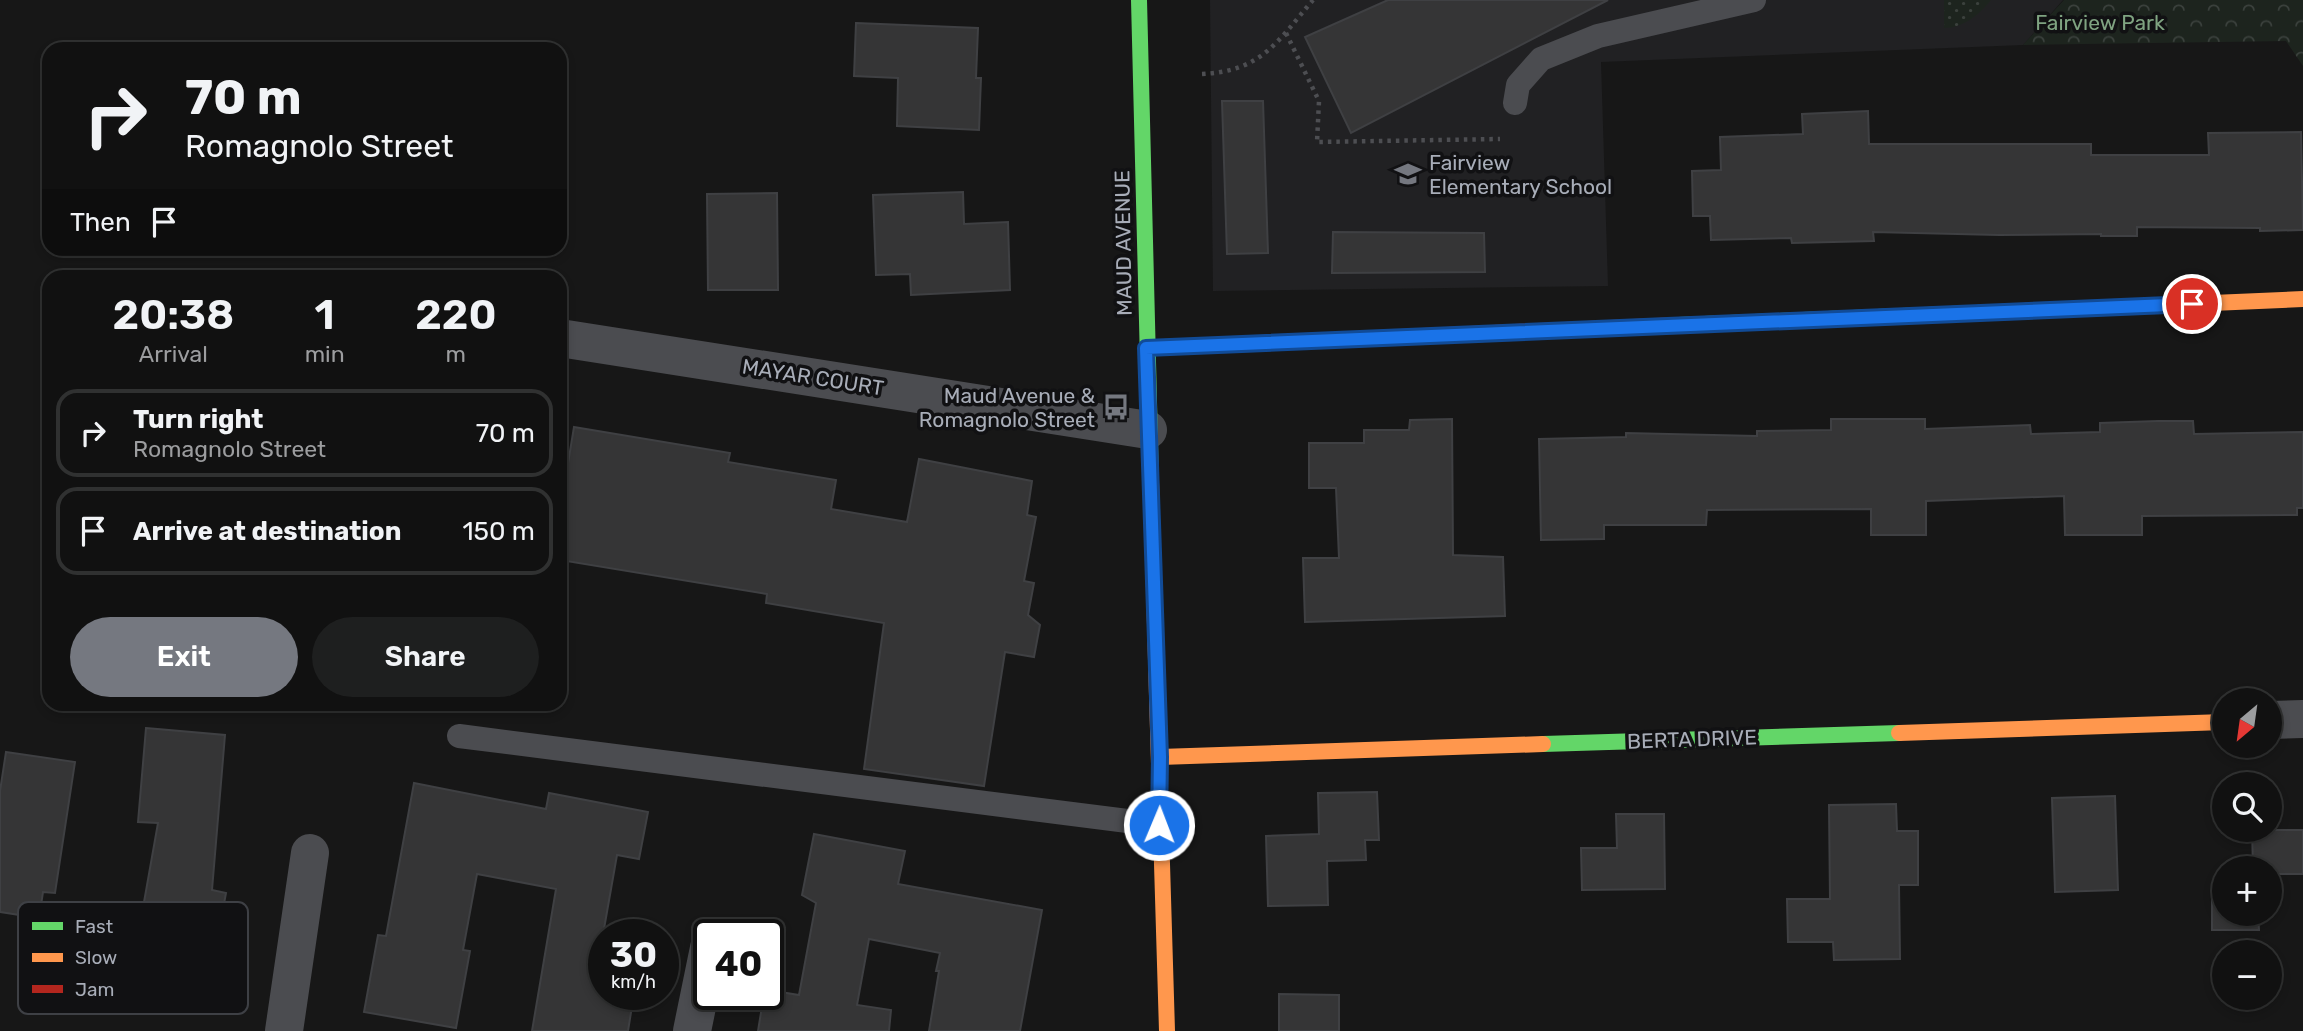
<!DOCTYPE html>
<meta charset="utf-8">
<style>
body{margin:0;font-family:Rubik,sans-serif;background:#1e1f1f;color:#f1f3f6;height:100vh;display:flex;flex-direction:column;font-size:26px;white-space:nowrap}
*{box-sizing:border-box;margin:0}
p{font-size:23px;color:#9c9d9f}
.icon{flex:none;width:38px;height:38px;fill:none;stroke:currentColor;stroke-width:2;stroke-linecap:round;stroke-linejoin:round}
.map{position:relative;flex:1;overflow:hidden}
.details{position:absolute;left:42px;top:270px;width:525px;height:441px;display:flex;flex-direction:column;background:#111;border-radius:21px;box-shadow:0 4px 10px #0003,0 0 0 2px #303131}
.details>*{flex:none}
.top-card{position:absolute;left:42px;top:42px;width:525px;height:214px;border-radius:21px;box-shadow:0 4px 10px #0003,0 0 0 2px #303131;background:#111;color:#f1f3f6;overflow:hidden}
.needle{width:46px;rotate:209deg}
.buttons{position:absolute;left:2212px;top:688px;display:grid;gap:14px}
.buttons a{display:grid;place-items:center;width:70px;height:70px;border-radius:50%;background:#111;box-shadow:0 4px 10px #0003,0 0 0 2px #303131;font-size:35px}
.speed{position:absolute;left:588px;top:919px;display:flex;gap:14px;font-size:35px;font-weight:700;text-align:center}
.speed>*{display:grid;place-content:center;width:91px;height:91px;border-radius:50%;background:#111;box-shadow:0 4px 10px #0003,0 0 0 2px #303131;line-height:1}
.speed small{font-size:18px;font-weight:400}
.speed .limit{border:4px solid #111;border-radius:10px;background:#fff;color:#111}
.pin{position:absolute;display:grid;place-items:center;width:60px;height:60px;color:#fff;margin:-30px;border:4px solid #fff;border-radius:50%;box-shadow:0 2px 7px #0007}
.me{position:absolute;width:77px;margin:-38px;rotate:1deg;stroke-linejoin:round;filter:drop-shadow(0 0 5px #0008)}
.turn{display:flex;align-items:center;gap:24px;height:147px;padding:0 28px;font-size:32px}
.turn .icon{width:91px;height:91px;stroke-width:2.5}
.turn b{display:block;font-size:49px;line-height:60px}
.then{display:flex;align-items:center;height:66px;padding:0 28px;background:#0003;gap:14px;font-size:26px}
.eta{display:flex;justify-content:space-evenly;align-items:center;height:119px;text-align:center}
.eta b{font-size:42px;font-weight:600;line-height:49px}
.button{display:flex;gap:14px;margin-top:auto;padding:14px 28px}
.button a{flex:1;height:80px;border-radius:42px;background:#757880;color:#fff;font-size:28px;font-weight:600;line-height:80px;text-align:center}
.button a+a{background:#1e1f1f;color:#f1f3f6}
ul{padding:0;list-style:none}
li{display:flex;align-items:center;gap:21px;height:88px;margin:0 14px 10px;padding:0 14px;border:4px solid #303131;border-radius:21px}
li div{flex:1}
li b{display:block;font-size:26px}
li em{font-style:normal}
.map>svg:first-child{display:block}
.built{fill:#212123}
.forest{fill:url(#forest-crowns)}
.garden{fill:url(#garden-dots)}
.building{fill:#353536;stroke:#3f4043;stroke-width:2}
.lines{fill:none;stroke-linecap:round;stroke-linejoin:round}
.path{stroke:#4d4e52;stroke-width:4.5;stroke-dasharray:3.5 5;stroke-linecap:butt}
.lane{stroke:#4b4c50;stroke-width:24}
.street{stroke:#4b4c50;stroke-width:38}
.fast{stroke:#63d668;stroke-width:16}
.slow{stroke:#ff974d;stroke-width:16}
.jam{stroke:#b3261e;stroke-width:16}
.route-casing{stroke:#114b97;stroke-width:18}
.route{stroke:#1a73e8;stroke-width:12}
.labels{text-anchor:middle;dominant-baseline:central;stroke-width:7;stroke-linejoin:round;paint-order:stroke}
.park-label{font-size:21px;fill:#7fa381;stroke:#111113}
.poi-label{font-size:21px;fill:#a8adb8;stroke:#111113;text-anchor:start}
.street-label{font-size:21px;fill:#a8adb8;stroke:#111113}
.key{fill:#111113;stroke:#3e4045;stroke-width:2}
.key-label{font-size:19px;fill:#a8adb8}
</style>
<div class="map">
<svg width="2303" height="1031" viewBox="0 0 2303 1031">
<defs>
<pattern id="forest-crowns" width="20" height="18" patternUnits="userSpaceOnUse" patternTransform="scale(1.75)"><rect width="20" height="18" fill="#1d241e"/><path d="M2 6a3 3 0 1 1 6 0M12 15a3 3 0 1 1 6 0" fill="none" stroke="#3b413d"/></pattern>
<pattern id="garden-dots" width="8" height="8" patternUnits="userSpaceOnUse" patternTransform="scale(1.75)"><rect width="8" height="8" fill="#1d241e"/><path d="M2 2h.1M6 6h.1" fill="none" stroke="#3b413d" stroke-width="1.8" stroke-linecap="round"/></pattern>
</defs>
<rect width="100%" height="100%" fill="#171717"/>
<polygon class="built" points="1210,0 2063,0 2023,45 1601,62 1608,286 1213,291"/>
<polygon class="forest" points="2064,0 2303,0 2303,66 2286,41 2023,45"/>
<path class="garden" d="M1944 0H1991C1979 15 1963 28 1944 28Z"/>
<g class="building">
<polygon points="1388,0 1608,0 1351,133 1305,37"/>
<polygon points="856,23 978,28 976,78 981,78 979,130 897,126 898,78 854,76"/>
<polygon points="1222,101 1263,101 1268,253 1227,254"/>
<polygon points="1868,111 1869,144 2091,144 2091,155 2209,155 2208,133 2301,132 2303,230 2260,231 2260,228 2137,227 2137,236 2101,236 2101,234 1999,235 1873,232 1874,241 1792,243 1791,238 1711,240 1710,216 1693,216 1692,171 1721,170 1720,137 1803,134 1802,114"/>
<polygon points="963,192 964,224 1008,222 1010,290 911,295 910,274 876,275 873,195"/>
<polygon points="777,193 778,290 708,290 707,194"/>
<polygon points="1333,232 1484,233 1485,272 1332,273"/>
<polygon points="1452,419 1453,555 1503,557 1505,616 1305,622 1303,558 1339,558 1336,488 1309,488 1309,443 1364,443 1364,430 1409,430 1410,420"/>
<polygon points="1831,419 1925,419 1925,429 2030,425 2031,434 2100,432 2100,423 2158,421 2193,421 2194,434 2303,432 2303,508 2297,508 2297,515 2142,516 2142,535 2065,535 2064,496 1926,501 1926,535 1871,535 1871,509 1707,510 1706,525 1604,525 1604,539 1541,540 1539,439 1626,437 1626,433 1757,436 1757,431 1831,430"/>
<polygon points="574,427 730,453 728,462 836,480 831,509 907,522 919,459 1032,481 1027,515 1036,517 1024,581 1034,583 1028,615 1040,625 1034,657 1005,652 984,786 864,769 884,623 766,603 767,594 560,560 560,512"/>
<polygon points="146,728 225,735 212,890 226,893 209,984 132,970 158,823 138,822"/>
<polygon points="6,752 75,762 55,893 43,892 39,918 0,912 0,791"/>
<polygon points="414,783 546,809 549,793 648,812 639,859 617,855 598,963 604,964 604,994 634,994 628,1031 532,1031 556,889 477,874 463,950 470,951 456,1028 364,1012 378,935 386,936"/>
<polygon points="1377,792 1379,840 1365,840 1366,860 1327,861 1328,905 1268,906 1266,836 1319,834 1318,793"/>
<polygon points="2115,796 2118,890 2055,892 2052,798"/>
<polygon points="1896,804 1897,831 1918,831 1918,885 1899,885 1900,959 1834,960 1833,942 1788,942 1787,899 1830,899 1829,805"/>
<polygon points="1616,814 1664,814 1665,889 1582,890 1581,848 1617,848"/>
<polygon points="2252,830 2303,830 2303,874 2270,874 2270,868 2253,868"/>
<polygon points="814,834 905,851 898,884 1042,910 1020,1031 929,1031 939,971 936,971 940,953 869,939 857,1005 891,1010 889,1031 758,1031 764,994 768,994 768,990 799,995 816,903 802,895"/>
<polygon points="2212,885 2224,885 2224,914 2258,914 2259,930 2212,930"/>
<polygon points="1279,994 1339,995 1339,1031 1279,1031"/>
</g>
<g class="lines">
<g class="path">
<polyline points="1286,33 1319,101 1317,142 1500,139"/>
<path d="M1202 74C1262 71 1277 42 1313 0"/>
</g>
<g class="lane">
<polyline points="1515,103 1518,85 1541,59 1598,36 1754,0"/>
<polyline points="459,736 1159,825"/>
</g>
<g class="street">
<polyline points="560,338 1148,430"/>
<polyline points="2270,720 2303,719"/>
<polyline points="284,1031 310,853"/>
<polyline points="692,1031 709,948"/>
</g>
<g class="fast">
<polyline points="1139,0 1151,482"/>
<polyline points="1679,325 2001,312"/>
<polyline points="1543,744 1899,733"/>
</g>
<g class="slow">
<polyline points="2001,312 2303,299"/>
<path d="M1151 482C1157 665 1160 848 1167 1031"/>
<polyline points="1899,733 2224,722"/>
<polyline points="1160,757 1543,744"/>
</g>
<polyline class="jam" points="1146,348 1679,325"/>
</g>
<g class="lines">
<g class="route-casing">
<polyline id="route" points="1159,825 1160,757 1146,348 2192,304"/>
</g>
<use href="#route" class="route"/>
</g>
<defs>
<g id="school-bare" transform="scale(2.1)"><path d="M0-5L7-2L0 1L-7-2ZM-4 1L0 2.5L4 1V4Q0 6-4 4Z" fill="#757880" stroke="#111113" stroke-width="2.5" paint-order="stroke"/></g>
<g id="bus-bare" transform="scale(2.1)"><path d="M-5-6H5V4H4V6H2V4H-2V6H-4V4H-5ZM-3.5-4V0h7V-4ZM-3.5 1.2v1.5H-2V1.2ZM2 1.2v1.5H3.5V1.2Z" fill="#757880" stroke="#111113" stroke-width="2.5" paint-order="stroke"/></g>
</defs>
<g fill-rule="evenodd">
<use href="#school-bare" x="1408" y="174"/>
<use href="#bus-bare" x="1116" y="407"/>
</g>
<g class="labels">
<g class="park-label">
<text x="2100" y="22">Fairview Park</text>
</g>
<g class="poi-label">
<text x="1429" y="162">Fairview<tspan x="1429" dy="24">Elementary School</tspan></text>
<text x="1095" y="395" text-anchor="end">Maud Avenue &amp;<tspan x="1095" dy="24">Romagnolo Street</tspan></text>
</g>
<g class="street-label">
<text transform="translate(1123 243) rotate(-91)">MAUD AVENUE</text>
<text transform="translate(813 377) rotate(9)">MAYAR COURT</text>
<text transform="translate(1692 739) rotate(-2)">BERTA DRIVE</text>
</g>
</g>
<rect x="18" y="902" width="230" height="112" rx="10" class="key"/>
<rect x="32" y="922" width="31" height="8" fill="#63d668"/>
<rect x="32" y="953" width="31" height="9" fill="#ff974d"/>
<rect x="32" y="985" width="31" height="8" fill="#b3261e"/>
<g class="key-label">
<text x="75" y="933">Fast</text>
<text x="75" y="964">Slow</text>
<text x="75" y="996">Jam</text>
</g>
</svg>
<div class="buttons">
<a><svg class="needle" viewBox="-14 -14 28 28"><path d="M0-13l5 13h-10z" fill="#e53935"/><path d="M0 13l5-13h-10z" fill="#9c9d9f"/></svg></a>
<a><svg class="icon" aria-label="search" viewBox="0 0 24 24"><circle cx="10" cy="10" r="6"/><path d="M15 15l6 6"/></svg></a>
<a>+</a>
<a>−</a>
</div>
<div class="speed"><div>30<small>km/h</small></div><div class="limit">40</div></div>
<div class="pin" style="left:2192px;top:304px;background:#d93025"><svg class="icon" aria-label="arrive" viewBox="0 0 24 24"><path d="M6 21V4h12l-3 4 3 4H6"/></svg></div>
<svg class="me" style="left:1159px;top:825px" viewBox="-20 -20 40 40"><circle r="17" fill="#1a73e8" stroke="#fff" stroke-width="3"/><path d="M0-11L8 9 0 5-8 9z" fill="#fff"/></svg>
<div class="top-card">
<div class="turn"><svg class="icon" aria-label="right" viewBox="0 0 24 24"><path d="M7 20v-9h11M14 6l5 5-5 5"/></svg><div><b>70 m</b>Romagnolo Street</div></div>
<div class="then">Then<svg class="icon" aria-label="arrive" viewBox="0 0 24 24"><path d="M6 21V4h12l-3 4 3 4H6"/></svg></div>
</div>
<section class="details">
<div class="eta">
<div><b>20:38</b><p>Arrival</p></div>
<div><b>1</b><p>min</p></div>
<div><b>220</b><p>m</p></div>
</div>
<ul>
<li><svg class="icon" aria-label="right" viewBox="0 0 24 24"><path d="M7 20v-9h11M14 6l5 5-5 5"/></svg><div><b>Turn right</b><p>Romagnolo Street</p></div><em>70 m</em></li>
<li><svg class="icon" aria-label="arrive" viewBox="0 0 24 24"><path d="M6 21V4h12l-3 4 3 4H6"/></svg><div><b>Arrive at destination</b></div><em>150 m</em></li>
</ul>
<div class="button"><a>Exit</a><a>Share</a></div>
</section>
</div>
